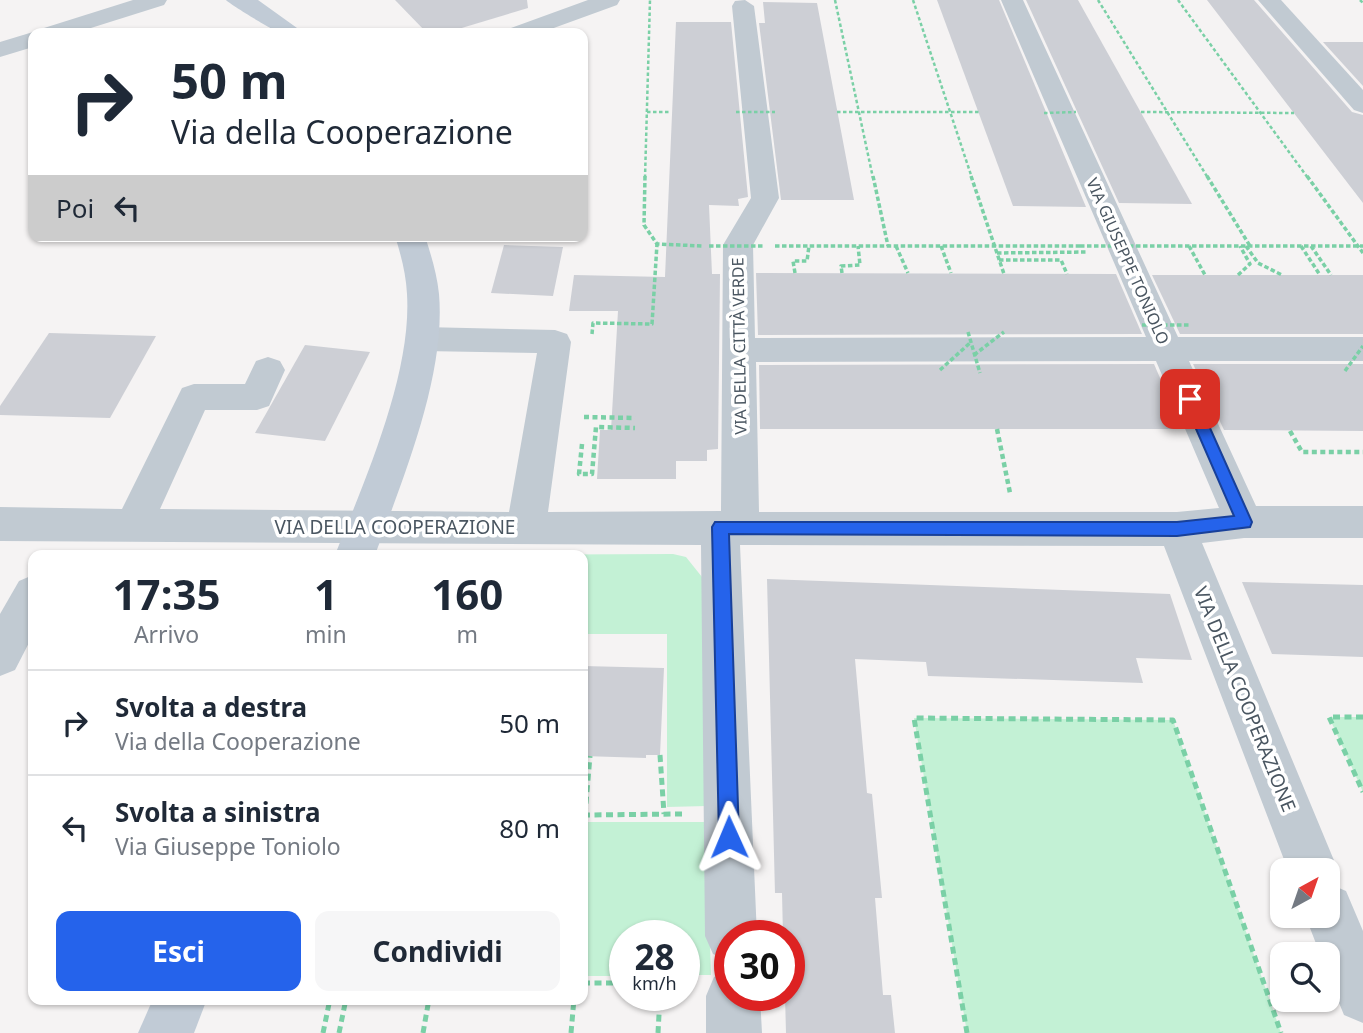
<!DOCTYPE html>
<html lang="it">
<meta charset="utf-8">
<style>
body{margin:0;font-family:"Noto Sans",sans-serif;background:#f6f6f7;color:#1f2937;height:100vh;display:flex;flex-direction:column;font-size:26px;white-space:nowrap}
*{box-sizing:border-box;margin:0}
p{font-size:23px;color:#747a83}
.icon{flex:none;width:38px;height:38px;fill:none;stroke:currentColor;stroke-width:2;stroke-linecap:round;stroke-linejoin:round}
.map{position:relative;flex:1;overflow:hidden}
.sheet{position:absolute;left:28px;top:550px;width:560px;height:455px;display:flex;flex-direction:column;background:#fff;border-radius:14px;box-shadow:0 2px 5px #0004}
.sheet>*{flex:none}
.guide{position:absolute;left:28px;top:28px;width:560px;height:214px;border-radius:14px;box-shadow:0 2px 5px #0004;background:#fff;color:#1f2937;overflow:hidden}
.needle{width:46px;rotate:40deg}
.buttons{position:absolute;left:1270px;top:858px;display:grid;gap:14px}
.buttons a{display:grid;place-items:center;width:70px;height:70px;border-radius:14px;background:#fff;box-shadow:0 2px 5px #0004;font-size:35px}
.speed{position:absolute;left:609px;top:920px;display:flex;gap:14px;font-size:35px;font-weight:700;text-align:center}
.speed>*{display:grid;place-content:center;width:91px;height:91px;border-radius:50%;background:#fff;box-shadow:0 2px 5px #0004;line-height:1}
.speed small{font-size:18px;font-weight:400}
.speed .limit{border:10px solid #d22;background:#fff;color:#111}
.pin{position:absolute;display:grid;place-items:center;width:60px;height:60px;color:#fff;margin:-30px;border-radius:14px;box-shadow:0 4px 10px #0006}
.me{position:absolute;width:77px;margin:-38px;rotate:359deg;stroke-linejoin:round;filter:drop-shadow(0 0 5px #0008)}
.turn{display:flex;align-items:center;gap:24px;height:147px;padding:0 28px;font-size:32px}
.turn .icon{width:91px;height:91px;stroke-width:2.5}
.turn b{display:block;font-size:49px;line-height:60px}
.then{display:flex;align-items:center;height:66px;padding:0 28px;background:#0003;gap:14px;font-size:26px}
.eta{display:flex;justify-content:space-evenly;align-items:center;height:119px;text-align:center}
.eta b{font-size:42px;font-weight:700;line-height:49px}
.cta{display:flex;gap:14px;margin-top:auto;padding:14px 28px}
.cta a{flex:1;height:80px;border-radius:14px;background:#2563eb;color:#fff;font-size:28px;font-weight:700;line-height:80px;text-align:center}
.cta a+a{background:#f6f6f7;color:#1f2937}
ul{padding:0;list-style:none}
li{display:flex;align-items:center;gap:21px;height:105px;padding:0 28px;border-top:2px solid #e0e1e3}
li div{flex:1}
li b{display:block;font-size:26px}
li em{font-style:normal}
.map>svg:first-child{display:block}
.green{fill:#c3f1d5}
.building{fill:#cdcfd5}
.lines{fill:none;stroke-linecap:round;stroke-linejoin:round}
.path-far3{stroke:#7ad0a6;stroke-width:2.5;stroke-dasharray:3.5 2.5;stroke-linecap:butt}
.path-far2{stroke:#7ad0a6;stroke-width:3.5;stroke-dasharray:4.5 2.5;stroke-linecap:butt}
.path-far1{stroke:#7ad0a6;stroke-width:4.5;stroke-dasharray:5 3.5;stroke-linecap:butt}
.path{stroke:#7ad0a6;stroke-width:5;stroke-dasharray:7 4.5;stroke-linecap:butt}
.street{fill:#c1cad2;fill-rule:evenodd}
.secondary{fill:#c1cbd6;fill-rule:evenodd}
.path-bridge-far1{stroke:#7ad0a6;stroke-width:2.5;stroke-dasharray:3.5 2.5;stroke-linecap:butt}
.path-bridge{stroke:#7ad0a6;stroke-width:3.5;stroke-dasharray:4.5 2.5;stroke-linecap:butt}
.route{fill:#2563eb;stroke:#184099;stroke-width:2}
.labels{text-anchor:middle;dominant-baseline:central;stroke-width:7;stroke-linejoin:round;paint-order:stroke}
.far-street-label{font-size:16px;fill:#4a5661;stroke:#fff}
.street-label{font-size:19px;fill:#4a5661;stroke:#fff}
</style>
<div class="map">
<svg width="1363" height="1033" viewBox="0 0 1363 1033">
<rect width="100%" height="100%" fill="#f5f3f3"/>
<g class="green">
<polygon points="673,554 686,557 702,577 707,806 667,807 667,634 583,634 583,555 446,555"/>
<polygon points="1329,717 1363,717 1363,792"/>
<polygon points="914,718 1173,720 1281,1033 967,1033"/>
<polygon points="583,822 706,822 711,975 684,975 684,936 625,936 625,976 583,976"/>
</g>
<g class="building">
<polygon points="395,0 527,0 528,8 445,33 427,33"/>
<polygon points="937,0 999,0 1086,207 1013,206"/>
<polygon points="1026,0 1078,0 1192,204 1119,203"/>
<polygon points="1207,0 1254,0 1352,112 1363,115 1363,203"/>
<polygon points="763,2 817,3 854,200 781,200 759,23 765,23"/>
<polygon points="676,22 731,22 748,197 738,199 739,206 709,205 712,274 720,274 718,449 707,450 707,461 676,461 676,479 597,479 600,430 611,430 618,311 569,311 574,275 665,277"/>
<polygon points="1323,42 1363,42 1363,86"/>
<polygon points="504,245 563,247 553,296 491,293"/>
<polygon points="756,273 1116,274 1142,334 758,335"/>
<polygon points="1152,275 1363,275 1363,334 1180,334"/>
<polygon points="49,333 156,336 110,418 0,415 0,406"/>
<polygon points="305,345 370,352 325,441 255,433"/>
<polygon points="1154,364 1182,429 760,429 759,365"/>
<polygon points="1193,364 1363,364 1363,431 1224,430"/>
<polygon points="767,579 1170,594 1192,660 1136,658 1143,683 928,676 926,662 855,659 867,793 872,794 882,898 875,898 883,995 891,995 895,1033 786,1033 785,996 789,996 789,936 783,936 782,893 775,893"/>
<polygon points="1242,582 1363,585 1363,657 1272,654"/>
<polygon points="583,666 664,668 660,755 646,755 646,758 583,756"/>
</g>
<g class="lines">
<g class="path-far3">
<polyline points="835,0 873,178"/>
<polyline points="913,0 972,178"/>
<polyline points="1098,0 1208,178"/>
<polyline points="1178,0 1308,178"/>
<polyline points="1360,0 1363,3"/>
<polyline points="647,112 671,112"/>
<polyline points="837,112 979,112"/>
<polyline points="1141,112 1294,113"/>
<polyline points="645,178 650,0"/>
</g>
<g class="path-far2">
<polyline points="645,176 644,225 657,244 702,246"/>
<polyline points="873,176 888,246"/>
<polyline points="971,176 1004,274"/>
<polyline points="1207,176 1250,246"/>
<polyline points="1307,176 1363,253"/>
<polyline points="775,246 809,246"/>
<polyline points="896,246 908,273"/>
<polyline points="941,246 951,273"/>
<polyline points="1157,246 1363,246"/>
<polyline points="1189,246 1205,275"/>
<polyline points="1246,246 1258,263 1282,275"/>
<polyline points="1301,246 1320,275"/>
<polyline points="1311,246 1331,275"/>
<polyline points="997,253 1087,252"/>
<polyline points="999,260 1061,260 1067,274"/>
<polyline points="795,273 793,261 807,261 809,246 1080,246"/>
<polyline points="842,273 841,266 860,265 858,246"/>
<polyline points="1238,275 1250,264 1240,246"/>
<polyline points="592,334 593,323 652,324 657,244"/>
</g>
<g class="path-far1">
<polyline points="584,417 635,418"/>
<polyline points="997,429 1010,493"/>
<polyline points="1290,431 1302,452 1363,452"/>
<polyline points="582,444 579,474 592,474 596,427 635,428"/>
</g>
<g class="path">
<polyline points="1363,717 1329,717 1363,792"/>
<polyline points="660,755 664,814"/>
<polyline points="583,815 682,814"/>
<polyline points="585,815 590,756"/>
<polyline points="583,983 625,983"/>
<polyline points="323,1033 330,999"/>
<polyline points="339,1033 346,999"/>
<polyline points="423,1033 429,999"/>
<polyline points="571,1033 574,999"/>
<polyline points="658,1033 660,996"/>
<polyline points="967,1033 914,718 1173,720 1281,1033"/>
</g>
<g class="street">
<polygon points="133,0 167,0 164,5 75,33 41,33 44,28"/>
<polygon points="588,0 620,0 617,5 540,33 508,33 511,28"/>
<path d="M745 0 754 6 779 198 753 245 755 338 1146 337 1001 0H1023L1178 337H1363V361H1189L1256 506H1363V538H1244L1202 543 1338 870 1332 885 1346 891 1363 931V1023L1344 1015 1328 976V954H1320L1305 915H1328V870H1288L1164 546 740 545 757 936H730V961L713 954 705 936 701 545 0 541V507L122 509 182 388 194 384H245L256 361 268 357 280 361 285 370 269 406 257 410H205L160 509 509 512 537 353 423 351 411 347 407 339 411 331 423 327 555 330 567 334 571 342 548 512 721 511 723 245 751 198 732 6 735 1ZM1156 361 1219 508 1177 512H759L756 362Z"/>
<polygon points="1258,0 1281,0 1363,90 1363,113 1354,110"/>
<polygon points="33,32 38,33 33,33 33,47 0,57 0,42"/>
<polygon points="33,575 33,635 15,670 0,676 0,614 19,581"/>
<polygon points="730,970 730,996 760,996 762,1033 706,1033 706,996 714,977"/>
</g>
<g class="secondary">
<path d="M226 0H258L304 33C297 33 288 34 281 33 277 33 228 3 226 0Z"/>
<path d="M395 236H425C431 255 437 274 439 294 446 376 403 478 375 555H335C365 480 412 374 407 294 406 274 401 255 395 236Z"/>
<polygon points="153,999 207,999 194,1033 138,1033"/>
</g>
<g class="path-bridge-far1">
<polyline points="736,112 775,112"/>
<polyline points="1044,113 1076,112"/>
</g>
<g class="path-bridge">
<polyline points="709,246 764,246"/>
<polyline points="1080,246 1156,246"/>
<polyline points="1142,325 1190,325"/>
<polyline points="968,332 980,373"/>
<polyline points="974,355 1004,332"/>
<polyline points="940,370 971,342"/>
<polyline points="1345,371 1363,346"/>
<polyline points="1165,374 1214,374"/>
</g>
</g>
<polygon class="route" points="1190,394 1197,399 1252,522 1250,527 1177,536 729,534 739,837 736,845 729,847 722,845 719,837 712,527 715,522 1177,522 1234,516 1183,399"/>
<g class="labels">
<g class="far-street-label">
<text transform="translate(1128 261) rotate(66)">VIA GIUSEPPE TONIOLO</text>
<text transform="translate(739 346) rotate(-91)">VIA DELLA CITTÀ VERDE</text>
</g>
<g class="street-label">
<text x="395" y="527">VIA DELLA COOPERAZIONE</text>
<text transform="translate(1245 699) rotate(68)">VIA DELLA COOPERAZIONE</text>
</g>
</g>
</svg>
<div class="buttons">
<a><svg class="needle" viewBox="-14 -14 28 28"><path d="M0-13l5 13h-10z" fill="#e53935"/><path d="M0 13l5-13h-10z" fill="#747a83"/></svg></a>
<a><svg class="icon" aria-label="search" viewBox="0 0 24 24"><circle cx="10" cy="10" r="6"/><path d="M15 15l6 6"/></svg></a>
</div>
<div class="speed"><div>28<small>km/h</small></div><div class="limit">30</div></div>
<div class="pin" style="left:1190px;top:399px;background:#d93025"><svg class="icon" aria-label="arrive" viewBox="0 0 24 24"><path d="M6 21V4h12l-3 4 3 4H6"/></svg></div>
<svg class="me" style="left:729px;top:837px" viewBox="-20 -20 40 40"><path d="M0-17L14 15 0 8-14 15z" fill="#2563eb" stroke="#fff" stroke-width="4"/></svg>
<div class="guide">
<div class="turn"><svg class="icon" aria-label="right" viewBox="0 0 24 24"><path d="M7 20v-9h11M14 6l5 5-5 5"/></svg><div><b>50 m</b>Via della Cooperazione</div></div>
<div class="then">Poi<svg class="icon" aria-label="left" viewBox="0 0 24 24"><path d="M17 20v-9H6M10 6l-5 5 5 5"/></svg></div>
</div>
<section class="sheet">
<div class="eta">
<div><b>17:35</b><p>Arrivo</p></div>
<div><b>1</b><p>min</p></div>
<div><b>160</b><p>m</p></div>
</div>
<ul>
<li><svg class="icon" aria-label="right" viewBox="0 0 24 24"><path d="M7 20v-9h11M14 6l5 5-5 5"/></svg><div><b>Svolta a destra</b><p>Via della Cooperazione</p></div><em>50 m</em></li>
<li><svg class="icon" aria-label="left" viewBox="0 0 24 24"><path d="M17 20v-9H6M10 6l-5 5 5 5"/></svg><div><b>Svolta a sinistra</b><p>Via Giuseppe Toniolo</p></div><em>80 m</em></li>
</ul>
<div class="cta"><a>Esci</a><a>Condividi</a></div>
</section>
</div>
